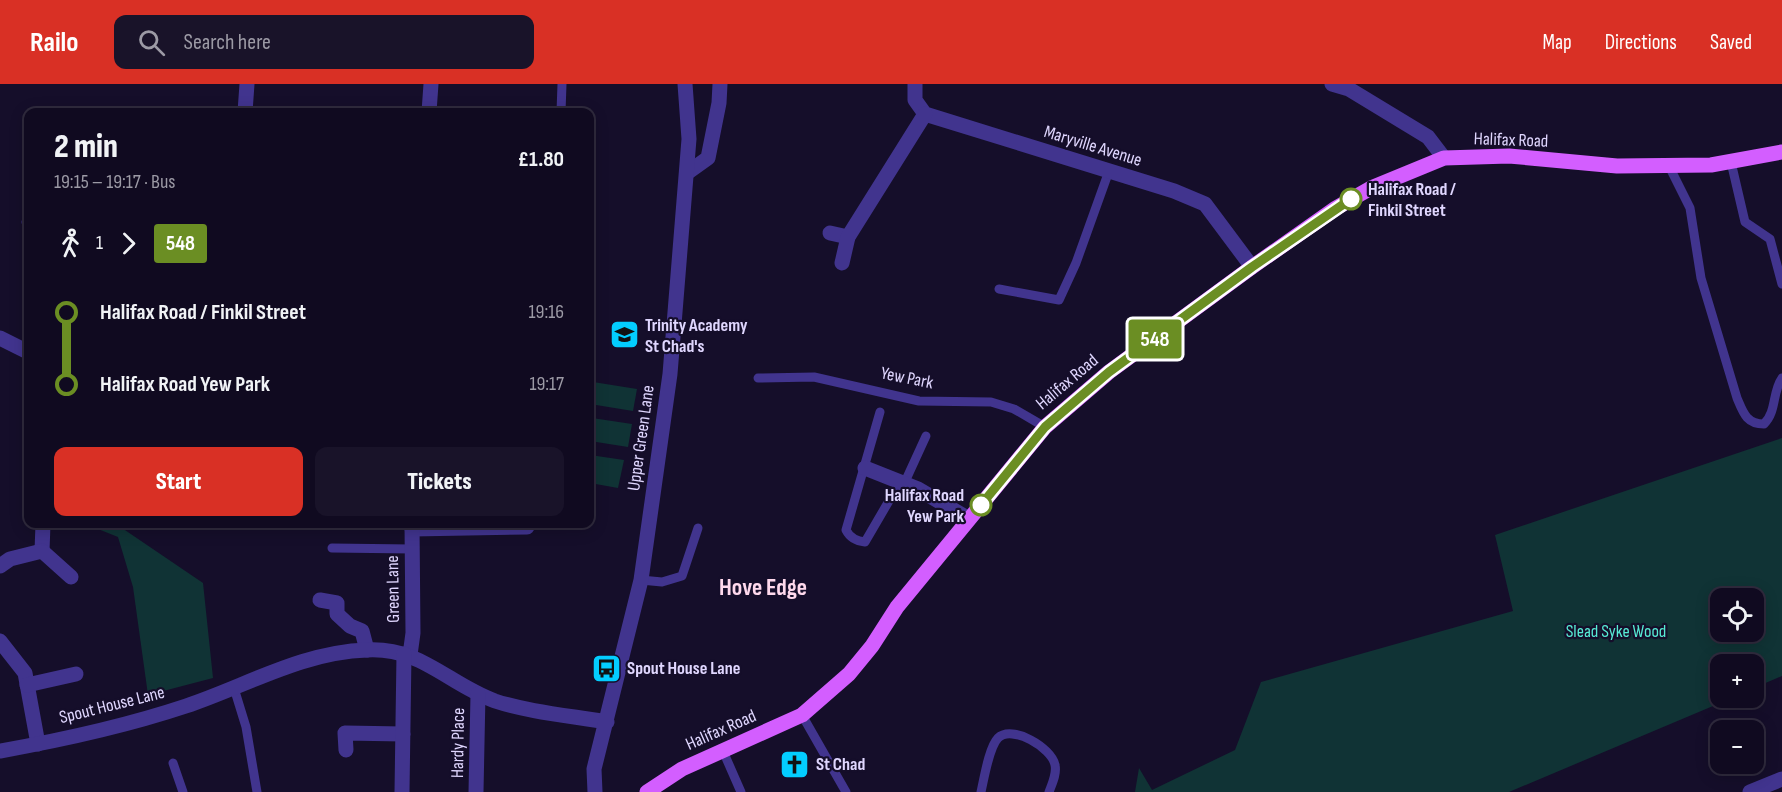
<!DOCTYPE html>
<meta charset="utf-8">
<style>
:root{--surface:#100a20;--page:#191329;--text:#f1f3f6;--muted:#9c9aa5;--line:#302b3e;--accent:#d93025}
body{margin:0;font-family:"Sofia Sans Condensed",sans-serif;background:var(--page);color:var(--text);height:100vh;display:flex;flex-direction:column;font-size:22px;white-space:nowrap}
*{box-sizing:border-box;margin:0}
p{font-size:20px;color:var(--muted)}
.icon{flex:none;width:33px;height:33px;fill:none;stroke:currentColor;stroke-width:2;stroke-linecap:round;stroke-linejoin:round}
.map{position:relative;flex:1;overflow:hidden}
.side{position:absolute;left:24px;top:24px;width:570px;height:420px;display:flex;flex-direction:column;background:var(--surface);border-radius:12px;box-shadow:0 3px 15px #0003,0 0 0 2px var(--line)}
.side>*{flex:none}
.badge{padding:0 12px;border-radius:4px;font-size:21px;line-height:39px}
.fabs{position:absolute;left:1710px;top:504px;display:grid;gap:12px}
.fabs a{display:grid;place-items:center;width:54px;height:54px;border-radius:12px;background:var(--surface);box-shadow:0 3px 15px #0003,0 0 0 2px var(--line);font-size:30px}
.map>.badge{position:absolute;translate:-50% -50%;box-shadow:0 0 0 3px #fff}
.legs{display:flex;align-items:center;gap:9px;height:66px;padding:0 30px;font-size:20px}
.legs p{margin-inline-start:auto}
.head{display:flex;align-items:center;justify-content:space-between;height:102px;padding:0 30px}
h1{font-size:33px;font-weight:800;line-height:45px}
.button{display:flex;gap:12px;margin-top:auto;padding:12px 30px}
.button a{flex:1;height:69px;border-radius:12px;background:var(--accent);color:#fff;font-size:24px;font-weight:800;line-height:69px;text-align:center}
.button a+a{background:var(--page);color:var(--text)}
ul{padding:0 30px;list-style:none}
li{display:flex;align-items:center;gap:21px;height:72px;font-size:22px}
li i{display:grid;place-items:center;width:9px;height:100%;margin:0 8px;background:currentColor}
li i::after{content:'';width:15px;height:15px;margin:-8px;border:4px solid;border-radius:50%;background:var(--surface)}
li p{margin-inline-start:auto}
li:first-child i{background:linear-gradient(#0000 50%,currentColor 0)}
li:last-child i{background:linear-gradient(currentColor 50%,#0000 0)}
header{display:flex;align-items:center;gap:36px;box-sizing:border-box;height:84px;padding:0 30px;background:var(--accent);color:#fff}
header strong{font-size:28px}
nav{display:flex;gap:33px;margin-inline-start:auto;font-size:21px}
.search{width:420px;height:54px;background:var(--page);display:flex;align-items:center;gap:15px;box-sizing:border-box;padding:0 21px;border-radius:12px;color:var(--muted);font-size:22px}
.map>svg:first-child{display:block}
</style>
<header>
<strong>Railo</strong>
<div class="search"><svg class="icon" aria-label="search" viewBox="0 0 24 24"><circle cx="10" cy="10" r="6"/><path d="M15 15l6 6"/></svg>Search here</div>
<nav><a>Map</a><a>Directions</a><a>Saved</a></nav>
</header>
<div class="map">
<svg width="1782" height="708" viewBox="0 0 1782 708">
<rect width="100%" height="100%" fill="#150e2a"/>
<g fill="#103335" fill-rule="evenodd">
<path d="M593 298 637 305 633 327 590 320Z"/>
<path d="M592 334 632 340 628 363 590 357Z"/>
<path d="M1782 354V592L1754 604V580H1720V614H1732L1509 708H1135L1139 684 1152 706 1235 666 1261 598 1513 527 1495 451ZM1720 514H1754V548H1720Z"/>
<path d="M590 371 624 376 618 404 590 399Z"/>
<path d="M101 440H116L203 499 213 594 148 611 133 503 118 453 98 445Z"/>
</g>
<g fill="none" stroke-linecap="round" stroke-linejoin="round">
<g stroke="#41348e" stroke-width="9">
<path d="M561 28 562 0"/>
<path d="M1731 78 1745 138 1770 155 1782 200"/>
<path d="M1669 82 1690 124 1701 194 1737 314C1743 328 1746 340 1764 340 1777 327 1772 308 1782 294"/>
<path d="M26 138 28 135"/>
<path d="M999 205 1059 216 1076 179 1109 87"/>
<path d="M758 294 814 293 919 317 991 318 1014 325 1045 343"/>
<path d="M880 328 846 446C850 454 856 457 865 458L900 398"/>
<path d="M904 400 926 352"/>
<path d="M332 464 412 465"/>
<path d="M641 496 662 498 682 492 698 444"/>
<path d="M234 604 246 643 257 708"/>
<path d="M802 631 846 708"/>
<path d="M723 667 741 708"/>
<path d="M173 679 183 708"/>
<path d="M981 708C984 695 989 663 998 654 1012 640 1052 664 1055 681 1057 690 1052 700 1049 708"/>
</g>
<g stroke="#41348e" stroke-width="15">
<path d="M915 0V16L925 30 1174 107 1205 120 1252 183"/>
<path d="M1332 0 1349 5 1428 53 1444 74"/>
<path d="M245 28 247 0"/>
<path d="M429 28 431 0"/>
<path d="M687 89 708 74 719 19 720 0"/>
<path d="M830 149 848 153"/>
<path d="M842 179 848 153 925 30"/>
<path d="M0 254 28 268"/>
<path d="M865 384 918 405 969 435"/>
<path d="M412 445 527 443"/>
<path d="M42 467 43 440"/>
<path d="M0 482 10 475 42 467 71 493"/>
<path d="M320 516 337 519V530L350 542 362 547 367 566"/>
<path d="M0 557 25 589 38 660"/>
<path d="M410 571 413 549 412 440"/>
<path d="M27 601 76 590"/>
<path d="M346 666 345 649 403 650"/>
<path d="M0 667C62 656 126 642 186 622 246 602 302 568 367 566 421 563 448 600 495 617 528 628 572 632 607 638"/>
<path d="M402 708 404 570"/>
<path d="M476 708 478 610"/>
<path d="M595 708 594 685 641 496 670 290 689 55 685 0"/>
<path d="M1750 708 1782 695"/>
</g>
<path stroke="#d35eff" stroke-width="15" d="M647 708 682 685 802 631 849 590 872 562 897 523 1045 343 1109 288 1252 183 1336 124 1371 104 1444 74 1509 72 1617 82 1711 81 1782 68"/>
</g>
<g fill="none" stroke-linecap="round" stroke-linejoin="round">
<defs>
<path id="line-1" d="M981 421 1045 343 1109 288 1252 183 1351 115"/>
</defs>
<use href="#line-1" stroke="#fff" stroke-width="14"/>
<use href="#line-1" stroke="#6b8e23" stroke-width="9"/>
</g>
<defs>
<symbol id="school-square" viewBox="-11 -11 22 22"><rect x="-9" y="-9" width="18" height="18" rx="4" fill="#03cdff" stroke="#150e2a"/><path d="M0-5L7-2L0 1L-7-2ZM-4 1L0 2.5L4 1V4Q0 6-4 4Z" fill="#111"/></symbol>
<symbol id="bus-square" viewBox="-11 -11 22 22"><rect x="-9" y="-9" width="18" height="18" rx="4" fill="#03cdff" stroke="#150e2a"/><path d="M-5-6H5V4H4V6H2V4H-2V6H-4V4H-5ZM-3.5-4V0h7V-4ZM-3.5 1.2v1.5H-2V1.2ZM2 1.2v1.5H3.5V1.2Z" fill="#111"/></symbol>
<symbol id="church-square" viewBox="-11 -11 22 22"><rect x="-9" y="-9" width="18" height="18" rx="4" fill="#03cdff" stroke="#150e2a"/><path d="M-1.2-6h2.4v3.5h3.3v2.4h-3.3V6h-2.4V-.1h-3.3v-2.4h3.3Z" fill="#111"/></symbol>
</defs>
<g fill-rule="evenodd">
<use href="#school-square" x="608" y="234" width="33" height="33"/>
<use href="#bus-square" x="590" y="568" width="33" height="33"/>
<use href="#church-square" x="778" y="664" width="33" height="33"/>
</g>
<g fill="#fff" stroke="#6b8e23" stroke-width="3">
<circle cx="1351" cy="115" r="10"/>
<circle cx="981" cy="421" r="10"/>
</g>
<g text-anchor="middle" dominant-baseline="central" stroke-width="4.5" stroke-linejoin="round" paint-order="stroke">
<g font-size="18" fill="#e0d7ff" stroke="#150e2a">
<text transform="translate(1511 56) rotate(2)">Halifax Road</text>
<text transform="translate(1093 62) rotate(17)">Maryville Avenue</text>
<text transform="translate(907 294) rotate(11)">Yew Park</text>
<text transform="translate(1067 298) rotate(-40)">Halifax Road</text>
<text transform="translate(641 354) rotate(-82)">Upper Green Lane</text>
<text transform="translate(393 505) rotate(-91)">Green Lane</text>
<text transform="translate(112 621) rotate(-14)">Spout House Lane</text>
<text transform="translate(721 646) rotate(-24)">Halifax Road</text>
<text transform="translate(458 659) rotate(-89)">Hardy Place</text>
</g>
<g font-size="18" font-weight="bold" fill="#e0d7ff" stroke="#150e2a" text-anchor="start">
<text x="1368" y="105">Halifax Road /<tspan x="1368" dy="21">Finkil Street</tspan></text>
<text x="964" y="411" text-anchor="end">Halifax Road<tspan x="964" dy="21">Yew Park</tspan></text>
</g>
<g font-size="18" font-weight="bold" fill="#e0d7ff" stroke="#150e2a" text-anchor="start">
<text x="645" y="241">Trinity Academy<tspan x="645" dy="21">St Chad's</tspan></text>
<text x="627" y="584">Spout House Lane</text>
<text x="816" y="680">St Chad</text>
</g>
<g font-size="18" fill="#57ebd5" stroke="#150e2a">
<text x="1616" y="547">Slead Syke Wood</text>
</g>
<g font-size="24" font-weight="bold" fill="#ffd9ed" stroke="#150e2a">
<text x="763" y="503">Hove Edge</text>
</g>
</g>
</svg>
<div class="fabs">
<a><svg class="icon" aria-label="locate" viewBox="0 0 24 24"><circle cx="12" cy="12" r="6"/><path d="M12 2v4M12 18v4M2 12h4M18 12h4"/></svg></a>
<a>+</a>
<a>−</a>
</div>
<b class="badge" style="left:1155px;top:255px;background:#6b8e23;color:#fff">548</b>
<section class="side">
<div class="head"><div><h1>2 min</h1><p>19:15 – 19:17 · Bus</p></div><b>£1.80</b></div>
<div class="legs"><svg class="icon" aria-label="walk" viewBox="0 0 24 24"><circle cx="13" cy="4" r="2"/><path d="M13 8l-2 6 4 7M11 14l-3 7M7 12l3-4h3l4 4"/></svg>1<svg class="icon" aria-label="forward" viewBox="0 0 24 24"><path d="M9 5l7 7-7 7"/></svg><b class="badge" style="background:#6b8e23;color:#fff">548</b></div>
<ul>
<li><i style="color:#6b8e23"></i><b>Halifax Road / Finkil Street</b><p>19:16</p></li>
<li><i style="color:#6b8e23"></i><b>Halifax Road Yew Park</b><p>19:17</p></li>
</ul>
<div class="button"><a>Start</a><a>Tickets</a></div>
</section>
</div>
